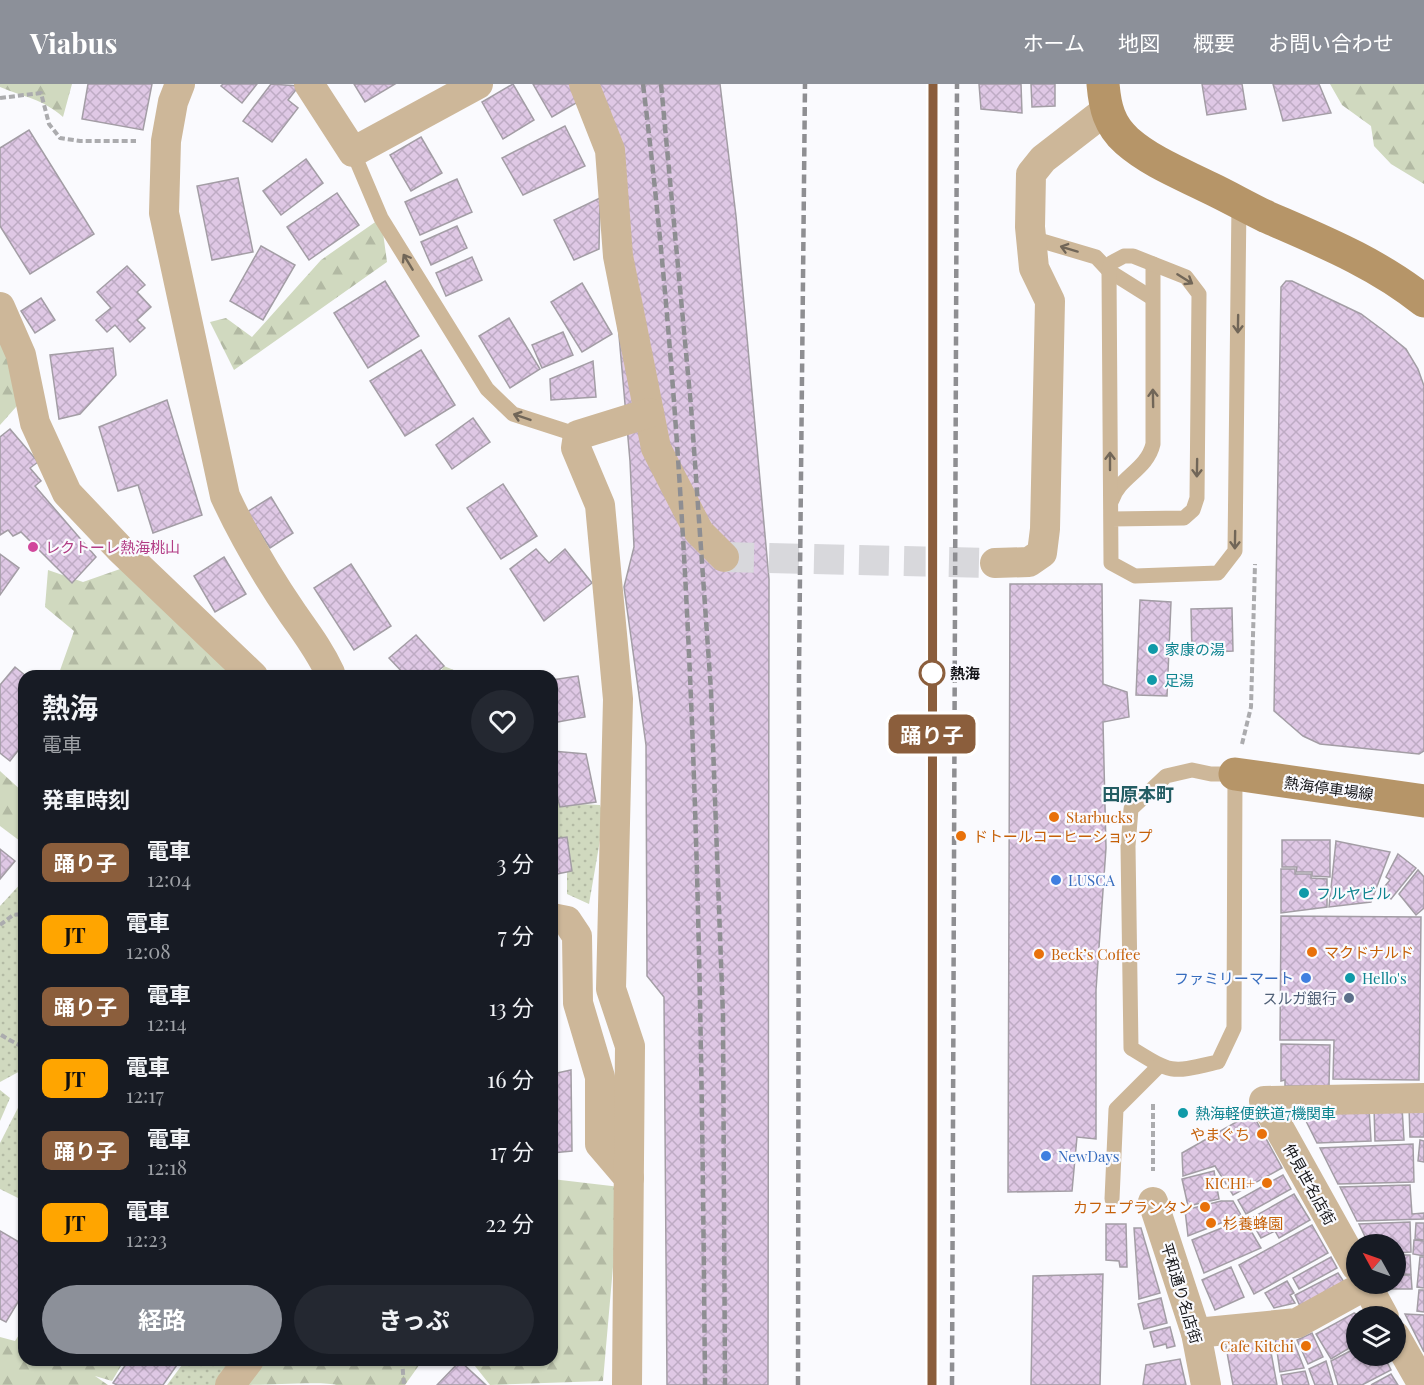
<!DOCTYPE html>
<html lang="ja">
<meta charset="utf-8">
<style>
:root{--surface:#171b24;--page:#242831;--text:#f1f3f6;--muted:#9ea1a6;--accent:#8c9099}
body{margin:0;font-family:"Playfair Display","Noto Sans JP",serif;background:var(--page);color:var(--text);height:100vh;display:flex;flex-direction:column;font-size:22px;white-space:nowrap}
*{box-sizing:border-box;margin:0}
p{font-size:20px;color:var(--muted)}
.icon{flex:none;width:33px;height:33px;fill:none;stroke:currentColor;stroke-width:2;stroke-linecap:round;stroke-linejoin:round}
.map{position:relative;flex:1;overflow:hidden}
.side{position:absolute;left:18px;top:586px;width:540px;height:696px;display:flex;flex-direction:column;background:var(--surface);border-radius:18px;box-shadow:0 2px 4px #0004}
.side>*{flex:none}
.badge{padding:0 12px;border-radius:9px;font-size:21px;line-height:39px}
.needle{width:39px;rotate:310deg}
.fabs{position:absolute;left:1346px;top:1150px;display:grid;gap:12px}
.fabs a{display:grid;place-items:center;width:60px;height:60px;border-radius:50%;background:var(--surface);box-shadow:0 2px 4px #0004;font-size:30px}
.map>.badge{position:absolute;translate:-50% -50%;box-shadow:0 0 0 3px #fff}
h2{padding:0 24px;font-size:22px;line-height:54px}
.round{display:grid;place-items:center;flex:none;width:63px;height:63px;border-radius:32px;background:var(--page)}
.summary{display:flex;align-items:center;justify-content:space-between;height:102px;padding:0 24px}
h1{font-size:28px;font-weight:700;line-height:45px}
.button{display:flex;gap:12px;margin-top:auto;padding:12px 24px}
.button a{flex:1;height:69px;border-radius:36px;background:var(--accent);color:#fff;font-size:24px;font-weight:700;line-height:69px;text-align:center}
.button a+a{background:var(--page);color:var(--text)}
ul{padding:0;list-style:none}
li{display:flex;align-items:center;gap:18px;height:72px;padding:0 24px}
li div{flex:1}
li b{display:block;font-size:22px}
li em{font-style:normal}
li .badge{min-width:66px;font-weight:700;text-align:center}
header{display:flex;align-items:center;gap:36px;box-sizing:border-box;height:84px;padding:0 30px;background:var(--accent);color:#fff}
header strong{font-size:28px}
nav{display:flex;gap:33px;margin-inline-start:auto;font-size:21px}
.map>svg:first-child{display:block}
</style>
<header>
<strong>Viabus</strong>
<nav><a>ホーム</a><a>地図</a><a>概要</a><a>お問い合わせ</a></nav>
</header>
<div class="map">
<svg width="1424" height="1301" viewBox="0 0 1424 1301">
<defs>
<pattern id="grass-dots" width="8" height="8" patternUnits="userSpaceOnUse" patternTransform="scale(1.5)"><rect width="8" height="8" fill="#d0d9bf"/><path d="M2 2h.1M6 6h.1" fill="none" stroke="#b2b9a3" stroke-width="1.8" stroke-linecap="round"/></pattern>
<pattern id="forest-firs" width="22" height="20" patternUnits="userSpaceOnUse" patternTransform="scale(1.5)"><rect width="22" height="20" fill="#d0d9bf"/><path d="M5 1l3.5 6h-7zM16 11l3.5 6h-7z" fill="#b2b9a3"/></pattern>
<pattern id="building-cross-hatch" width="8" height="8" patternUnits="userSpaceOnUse" patternTransform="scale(1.5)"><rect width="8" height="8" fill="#dfc8e5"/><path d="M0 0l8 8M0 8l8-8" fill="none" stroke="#beabc4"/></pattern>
</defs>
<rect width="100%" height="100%" fill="#fafafe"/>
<g fill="url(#grass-dots)">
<path d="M444 582 468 592H439Z"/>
<path d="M552 711 559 719 600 721 604 733 589 820 567 810V753L552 755Z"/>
<path d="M24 796V985L0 998V822Z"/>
<path d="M0 1006 10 1014 0 1037Z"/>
<path d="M24 1012V1117L0 1105V1059Z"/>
<path d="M185 1277H242L224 1301H167Z"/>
</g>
<g fill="url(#forest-firs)">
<path d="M0 0H72L63 33C43 15 24 13 0 3Z"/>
<path d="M1330 0H1424V100L1391 80 1374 62 1371 42 1342 21Z"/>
<path d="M381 134 387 178 234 286 210 238 226 234 252 253 321 176Z"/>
<path d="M0 219 24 314 0 341Z"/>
<path d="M123 484 243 592H58L74 547 45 523 48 486 83 498Z"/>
<path d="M0 687 24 709V760L0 742Z"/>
<path d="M552 1095 620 1103 603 1297 490 1301 471 1277 552 1276Z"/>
<path d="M24 1243V1276L124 1277 112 1297 95 1292 108 1301H0V1253L15 1257Z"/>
<path d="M265 1277H422L405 1301H336C328 1297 261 1301 246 1301Z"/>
</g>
<g fill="url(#building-cross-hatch)" stroke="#a39da5" stroke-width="1.5">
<path d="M88 0H152L143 46 82 35Z"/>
<path d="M223 0H257L242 19 221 2Z"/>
<path d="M271 0 299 2 288 16 298 24 272 58 243 37Z"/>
<path d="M354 0H395L365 18Z"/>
<path d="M513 0 534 36 503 55 482 18Z"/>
<path d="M533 0H574L583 15 552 33Z"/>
<path d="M597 0H720L736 132 769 495 768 1301H667L664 913 647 892 646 661 624 503 634 463 630 377Z"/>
<path d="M979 0H1021L1022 29 981 25Z"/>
<path d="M1031 0H1055V22L1032 23Z"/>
<path d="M1202 0H1242L1246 25 1207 31Z"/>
<path d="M1273 0H1319L1331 29 1283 37Z"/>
<path d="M565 42 585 82 523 111 502 74Z"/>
<path d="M29 46 94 150 30 190 0 142V64Z"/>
<path d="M421 53 442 89 411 107 390 71Z"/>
<path d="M306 75 323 99 281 131 263 107Z"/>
<path d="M238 94 253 168 212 176 197 102Z"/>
<path d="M457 95 472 128 420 151 405 118Z"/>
<path d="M337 109 359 141 309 176 287 143Z"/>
<path d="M600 114 599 165 574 176 554 136Z"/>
<path d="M457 142 467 164 431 181 421 158Z"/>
<path d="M261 162 295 181 263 236 230 217Z"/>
<path d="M472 173 482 196 446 212 436 189Z"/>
<path d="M127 182 145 201 137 208 151 223 137 236 145 244 130 258 115 241 107 248 96 236 111 224 97 208Z"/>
<path d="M385 197 419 252 368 284 334 229Z"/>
<path d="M1286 197H1292L1361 230 1384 247 1406 265 1418 285 1424 302V667L1419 670 1320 660 1303 652 1274 627 1281 203Z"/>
<path d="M582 199 612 250 582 268 551 218Z"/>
<path d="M41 214 55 236 35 249 21 227Z"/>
<path d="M509 234 540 285 510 304 479 252Z"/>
<path d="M563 248 573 271 542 284 532 261Z"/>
<path d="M113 264 116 291 80 330 59 335 50 271Z"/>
<path d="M421 266 455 321 405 352 370 297Z"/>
<path d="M593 277 596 313 551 316 550 295Z"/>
<path d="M167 316 202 431 153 449 138 401 118 407 99 343Z"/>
<path d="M473 334 490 358 452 385 436 361Z"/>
<path d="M10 345 38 378 30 384 41 397 35 402 96 473 72 499 21 448 13 452 8 446 0 451V353Z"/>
<path d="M503 400 537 452 501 475 467 424Z"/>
<path d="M271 413 293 449 270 464 247 428Z"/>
<path d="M536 465 549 479 565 465 592 499 544 537 510 485Z"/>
<path d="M0 470 19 484 0 511Z"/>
<path d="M224 473 246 510 215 528 194 492Z"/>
<path d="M351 480 391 542 354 566 314 504Z"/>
<path d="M1010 500H1102L1103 600 1127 608 1129 633 1103 638 1106 764 1096 906V1055L1077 1053 1072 1107 1008 1108Z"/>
<path d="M1140 516 1171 518 1167 612 1136 611Z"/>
<path d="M1232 524 1233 567 1192 569 1191 525Z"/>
<path d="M416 551 444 582 432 592H406L389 574Z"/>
<path d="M15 583 26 592 24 659 10 677 0 669V601Z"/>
<path d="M578 592 585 633 552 639V596Z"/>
<path d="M552 667 586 670 596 718 560 723 552 694Z"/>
<path d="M567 753 572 787 552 791V755Z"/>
<path d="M1282 756H1330V793L1312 792V788H1296L1297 783H1282Z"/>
<path d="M1336 757 1390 768 1371 818 1329 823Z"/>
<path d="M0 765 15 777 0 795Z"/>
<path d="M1398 770 1416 784 1391 815 1381 807 1390 796 1386 793Z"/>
<path d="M1281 785H1295V790H1311V794L1327 795V823L1281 829Z"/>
<path d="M1418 786 1424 793V824L1416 831 1399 810Z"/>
<path d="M1281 832 1421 833 1419 996 1333 995 1334 956H1280Z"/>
<path d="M1281 960 1330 961 1329 1002H1285V996L1281 997Z"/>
<path d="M571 986 572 1067 552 1069V990Z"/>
<path d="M1402 1023 1404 1056 1375 1057 1374 1024Z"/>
<path d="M1409 1023H1424V1053H1410Z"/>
<path d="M1369 1024 1371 1057 1317 1059 1301 1027Z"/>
<path d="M1252 1029 1282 1084 1233 1111 1215 1082 1183 1092 1182 1069Z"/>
<path d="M1420 1056 1424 1057V1078L1418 1077Z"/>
<path d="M1413 1060 1414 1098 1338 1100 1320 1064Z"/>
<path d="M1214 1087 1219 1115 1188 1122 1182 1095Z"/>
<path d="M1283 1091 1291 1105 1246 1130 1238 1116Z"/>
<path d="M1410 1101 1412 1130 1424 1129V1135L1357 1137 1340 1103Z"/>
<path d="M1294 1110 1310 1136 1279 1154 1275 1147 1261 1154 1250 1135Z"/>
<path d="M1221 1117H1233L1241 1131 1188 1152 1185 1126Z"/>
<path d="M1244 1135 1261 1164 1204 1189 1192 1156Z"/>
<path d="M1410 1138 1411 1168 1395 1169V1161H1369L1359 1140Z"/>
<path d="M1416 1139H1424V1156L1415 1155Z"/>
<path d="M1106 1140H1126L1127 1183H1120L1119 1177 1106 1176Z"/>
<path d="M1312 1141 1328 1169 1254 1210 1239 1181Z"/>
<path d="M1134 1144H1141L1160 1209 1139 1215Z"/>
<path d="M0 1147 24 1161V1208L6 1238 0 1235Z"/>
<path d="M1414 1156 1424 1157V1172L1413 1170Z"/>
<path d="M1395 1171H1410L1411 1190 1395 1191Z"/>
<path d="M1331 1173 1337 1184 1299 1205 1293 1194Z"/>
<path d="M1420 1173H1424V1204L1417 1203Z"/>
<path d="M1231 1183 1244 1213 1215 1226 1202 1196Z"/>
<path d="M1338 1189 1346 1201 1300 1222 1295 1211Z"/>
<path d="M1103 1190 1100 1301H1031L1033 1192Z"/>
<path d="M1395 1191H1411L1412 1205H1392L1389 1200H1395Z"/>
<path d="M1287 1197 1294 1209 1290 1211 1295 1219 1274 1224 1265 1209Z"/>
<path d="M1419 1206H1424V1228L1417 1227Z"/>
<path d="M1161 1214 1167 1239 1144 1245 1138 1220Z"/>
<path d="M1354 1229 1362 1233H1356V1260L1331 1275 1316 1250Z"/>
<path d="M1405 1230 1424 1231V1268Z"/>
<path d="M1170 1243 1175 1262 1167 1264 1166 1260 1154 1263 1150 1248Z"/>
<path d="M1312 1249 1323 1273 1308 1280 1297 1256Z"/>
<path d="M1291 1251 1304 1284 1280 1288 1275 1253Z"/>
<path d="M1268 1252 1277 1301H1233L1226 1263 1232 1257Z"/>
<path d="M1356 1264V1272H1384L1391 1286 1362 1301H1338L1331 1277Z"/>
<path d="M1180 1275 1186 1301H1143L1146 1281Z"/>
<path d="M129 1276H178L179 1278 163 1301H117L113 1299Z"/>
<path d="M460 1277 486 1301H437Z"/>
<path d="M1326 1277 1333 1301H1315L1309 1285Z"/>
<path d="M1305 1287 1309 1301H1283L1281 1291Z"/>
<path d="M1391 1290 1398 1301H1371Z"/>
</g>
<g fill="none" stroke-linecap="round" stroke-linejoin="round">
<path stroke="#d8d8dc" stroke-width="30" stroke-dasharray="30 15" stroke-linecap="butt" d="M724 473 995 479"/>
<g stroke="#ababae" stroke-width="4" stroke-dasharray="6 3" stroke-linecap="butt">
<path d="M0 14 41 9 49 40 60 54 80 57H136"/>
<path d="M1242 660 1251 623 1255 480"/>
<path d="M0 841 13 831 24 830"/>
<path d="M1 951 24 964"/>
<path d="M1153 1020V1087"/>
<path d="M402 1276 404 1301"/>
</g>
<g stroke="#cdb799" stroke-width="15">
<path d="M353 68 381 134 487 305 513 330 578 351"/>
<path d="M1032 147 1042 157 1096 173 1109 187 1152 214"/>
<path d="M1112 416C1119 393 1147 386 1153 360V180"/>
<path d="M1111 435 1184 434 1193 426 1197 414 1199 210 1186 193 1133 172H1124L1111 179 1109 187 1111 479 1135 492 1218 489 1235 467 1239 118"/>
<path d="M1192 686 1211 690H1235L1234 944 1218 978C1170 989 1173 990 1131 964L1128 762 1131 725 1166 692Z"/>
<path d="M1112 1115 1116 1025 1159 982"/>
</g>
<g stroke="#cdb799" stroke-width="30">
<path d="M180 0 173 18 166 57 164 129 225 412C244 453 267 492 293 530 307 550 320 567 330 589L326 592"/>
<path d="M309 0 353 68 478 0"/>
<path d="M584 0 610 66 618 172 656 364 699 448 724 473"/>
<path d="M0 223 21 271 35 339 67 409 121 466 253 592"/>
<path d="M995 479 1029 478 1042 469 1045 445 1050 217 1034 184 1030 143 1031 90 1043 75 1105 27"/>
<path d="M552 834 567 837 577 852 578 919 600 993V1060L629 1094"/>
<path d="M1153 1118 1196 1249 1206 1301"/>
<path d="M1356 1182 1264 1017 1424 1014"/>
<path d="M1366 1200 1384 1233"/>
<path d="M1196 1249 1297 1239 1366 1201"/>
<path d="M1395 1252 1423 1301"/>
<path d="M230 1301 249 1276"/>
<path d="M627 1301 630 962 611 905 618 615 600 421 576 364 578 351 649 329"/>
</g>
<g stroke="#b69568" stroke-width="33">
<path d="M1103 0C1105 23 1109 41 1127 57 1151 78 1182 90 1210 104 1229 113 1248 124 1267 133 1322 157 1377 179 1424 217"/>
<path d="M1235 690 1424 717"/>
</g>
<g stroke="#8e8e92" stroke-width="4.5" stroke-dasharray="9 4.5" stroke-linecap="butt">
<path d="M643 0C696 432 701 867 705 1301"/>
<path d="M661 0 691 322 711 607 723 933 725 1301"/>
<path d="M798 1301 799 588 805 0"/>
<path d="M932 1301V0"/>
<path d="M952 1301 957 0"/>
</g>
</g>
<defs><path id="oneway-shaft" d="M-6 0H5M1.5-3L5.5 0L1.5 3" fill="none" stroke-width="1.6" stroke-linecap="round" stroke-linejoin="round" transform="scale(1.5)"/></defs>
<g stroke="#716658">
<use href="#oneway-shaft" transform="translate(1069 165) rotate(-163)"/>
<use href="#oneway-shaft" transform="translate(408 178) rotate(-121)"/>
<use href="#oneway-shaft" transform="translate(1185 195) rotate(32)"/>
<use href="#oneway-shaft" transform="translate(1238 240) rotate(91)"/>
<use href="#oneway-shaft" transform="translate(1153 314) rotate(-91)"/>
<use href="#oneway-shaft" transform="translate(522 333) rotate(-161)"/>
<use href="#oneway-shaft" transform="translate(1110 377) rotate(-90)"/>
<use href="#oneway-shaft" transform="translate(1197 384) rotate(91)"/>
<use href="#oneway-shaft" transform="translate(1235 456) rotate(91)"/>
</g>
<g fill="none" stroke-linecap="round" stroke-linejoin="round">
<defs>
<path id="line" d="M932 1301 933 0"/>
</defs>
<use href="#line" stroke="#fff" stroke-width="14"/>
<use href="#line" stroke="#8b5e3c" stroke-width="9"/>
</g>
<circle fill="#d1479c" stroke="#fafafe" stroke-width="2" cx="33" cy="463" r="6"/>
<g fill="#0f9aa8" stroke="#fafafe" stroke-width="2">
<circle cx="1153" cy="565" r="6"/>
<circle cx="1152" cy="596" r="6"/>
<circle cx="1304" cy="809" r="6"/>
<circle cx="1350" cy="894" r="6"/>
<circle cx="1183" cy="1029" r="6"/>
</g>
<circle fill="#fff" stroke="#8b5e3c" stroke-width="3" cx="932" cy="589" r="12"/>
<g fill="#e8710a" stroke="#fafafe" stroke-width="2">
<circle cx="1054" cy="733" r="6"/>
<circle cx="961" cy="752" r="6"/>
<circle cx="1312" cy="868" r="6"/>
<circle cx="1039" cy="870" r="6"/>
<circle cx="1262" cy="1050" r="6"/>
<circle cx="1267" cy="1099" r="6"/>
<circle cx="1205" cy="1123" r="6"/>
<circle cx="1211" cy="1139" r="6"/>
<circle cx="1306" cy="1262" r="6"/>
</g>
<g fill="#3f7fe0" stroke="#fafafe" stroke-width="2">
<circle cx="1056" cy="796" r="6"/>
<circle cx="1306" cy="894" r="6"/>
<circle cx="1046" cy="1072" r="6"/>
</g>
<circle fill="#5c6f8a" stroke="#fafafe" stroke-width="2" cx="1349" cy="914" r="6"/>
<g text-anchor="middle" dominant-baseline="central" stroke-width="4.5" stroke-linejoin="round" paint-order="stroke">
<g font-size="15" fill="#b23c85" stroke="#fafafe" text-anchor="start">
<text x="45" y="463">レクトーレ熱海桃山</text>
</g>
<g font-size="15" fill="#0d838f" stroke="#fafafe" text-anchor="start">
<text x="1165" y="565">家康の湯</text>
<text x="1164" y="596">足湯</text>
<text x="1316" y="809">フルヤビル</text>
<text x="1362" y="894">Hello's</text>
<text x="1195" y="1029">熱海軽便鉄道7機関車</text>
</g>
<g font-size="15" font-weight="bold" fill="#151518" stroke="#fafafe" text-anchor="start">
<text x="950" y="589">熱海</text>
</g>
<g font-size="15" fill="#151518" stroke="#fafafe">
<text transform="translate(1329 704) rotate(8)">熱海停車場線</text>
<text transform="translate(1310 1100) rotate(61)">仲見世名店街</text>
<text transform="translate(1182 1209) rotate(73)">平和通り名店街</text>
</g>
<g font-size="15" fill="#c56008" stroke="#fafafe" text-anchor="start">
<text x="1066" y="733">Starbucks</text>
<text x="973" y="752">ドトールコーヒーショップ</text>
<text x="1324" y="868">マクドナルド</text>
<text x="1051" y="870">Beck’s Coffee</text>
<text x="1250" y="1050" text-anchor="end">やまぐち</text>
<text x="1255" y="1099" text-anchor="end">KICHI+</text>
<text x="1193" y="1123" text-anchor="end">カフェプランタン</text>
<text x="1223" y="1139">杉養蜂園</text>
<text x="1294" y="1262" text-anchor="end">Cafe Kitchi</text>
</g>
<g font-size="15" fill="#366cbe" stroke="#fafafe" text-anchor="start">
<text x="1068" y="796">LUSCA</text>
<text x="1294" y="894" text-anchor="end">ファミリーマート</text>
<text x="1058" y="1072">NewDays</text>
</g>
<g font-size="15" fill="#4e5e75" stroke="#fafafe" text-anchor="end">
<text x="1337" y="914">スルガ銀行</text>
</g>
<g font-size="18" font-weight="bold" fill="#245d64" stroke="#fafafe">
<text x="1138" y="710">田原本町</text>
</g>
</g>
</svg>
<div class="fabs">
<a><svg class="needle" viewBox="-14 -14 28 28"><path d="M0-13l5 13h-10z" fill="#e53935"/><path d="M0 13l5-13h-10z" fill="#9ea1a6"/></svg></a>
<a><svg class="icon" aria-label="layers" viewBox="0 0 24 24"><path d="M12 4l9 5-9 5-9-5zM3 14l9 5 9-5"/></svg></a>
</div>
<b class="badge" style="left:932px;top:650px;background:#8b5e3c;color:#fff">踊り子</b>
<section class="side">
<div class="summary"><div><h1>熱海</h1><p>電車</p></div><a class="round"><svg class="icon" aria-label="heart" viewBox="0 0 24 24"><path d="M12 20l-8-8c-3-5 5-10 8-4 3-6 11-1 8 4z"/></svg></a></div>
<h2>発車時刻</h2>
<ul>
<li><span class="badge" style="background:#8b5e3c;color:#fff">踊り子</span><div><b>電車</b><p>12:04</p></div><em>3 分</em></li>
<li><span class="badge" style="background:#ffa500;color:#111">JT</span><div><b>電車</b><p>12:08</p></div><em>7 分</em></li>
<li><span class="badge" style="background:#8b5e3c;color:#fff">踊り子</span><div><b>電車</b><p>12:14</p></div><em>13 分</em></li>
<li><span class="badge" style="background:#ffa500;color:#111">JT</span><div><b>電車</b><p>12:17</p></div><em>16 分</em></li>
<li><span class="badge" style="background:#8b5e3c;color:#fff">踊り子</span><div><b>電車</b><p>12:18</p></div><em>17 分</em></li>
<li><span class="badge" style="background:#ffa500;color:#111">JT</span><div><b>電車</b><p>12:23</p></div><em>22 分</em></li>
</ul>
<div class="button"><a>経路</a><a>きっぷ</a></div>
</section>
</div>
